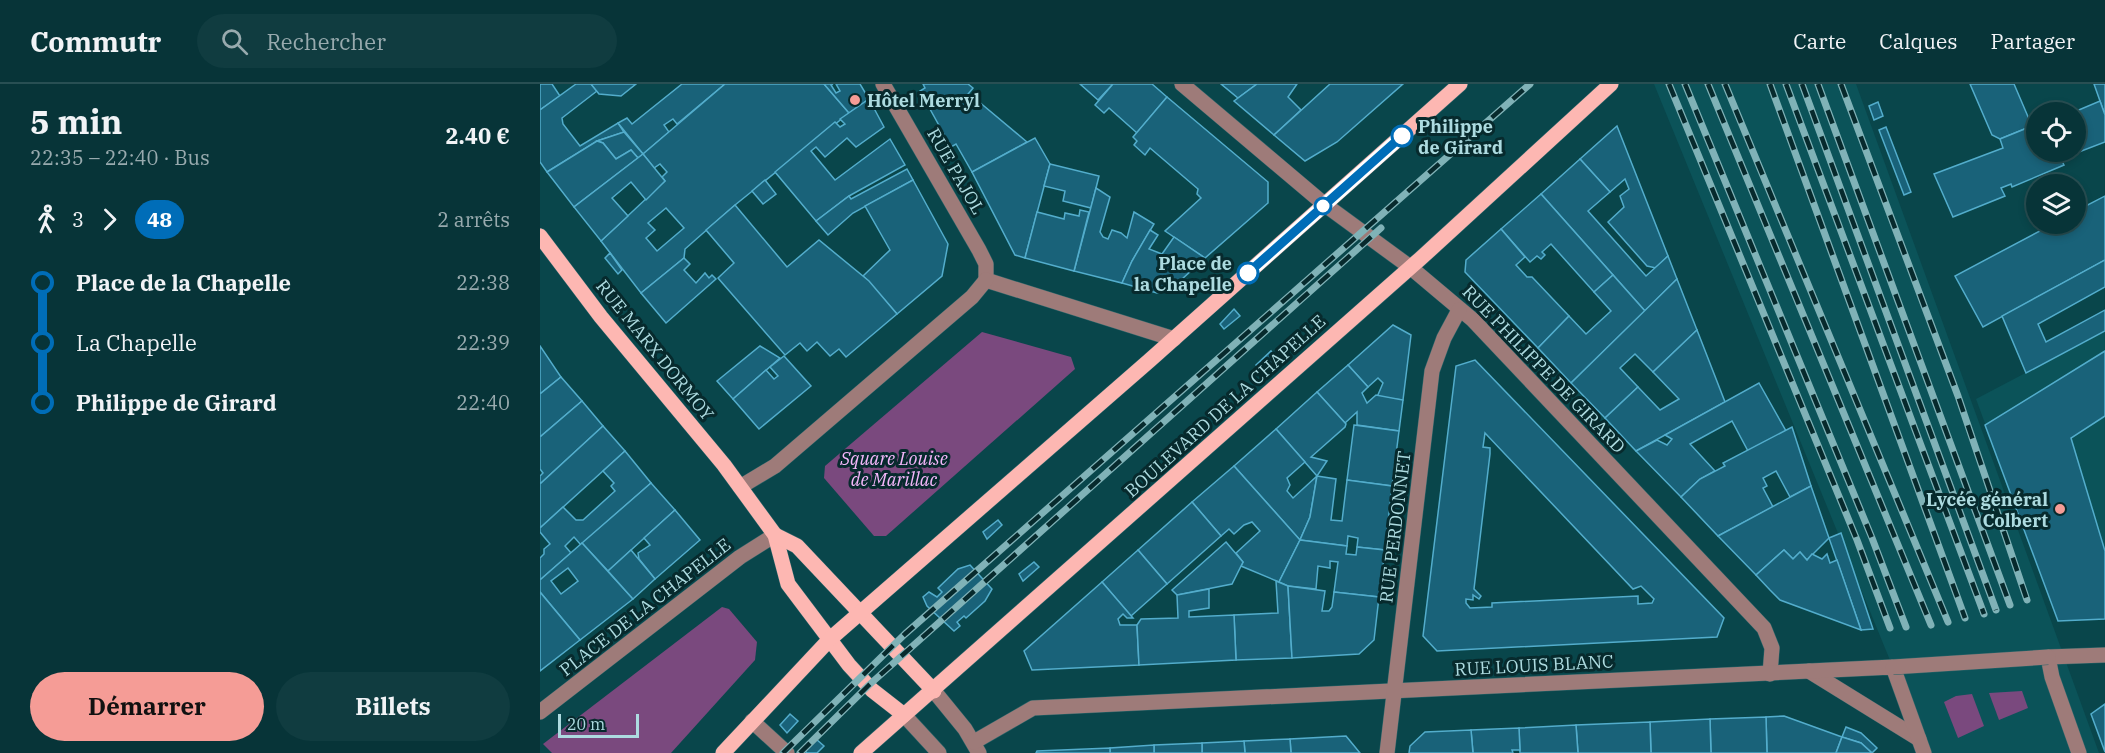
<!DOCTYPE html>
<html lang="fr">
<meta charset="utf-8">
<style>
:root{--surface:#073438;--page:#103c40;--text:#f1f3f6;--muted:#98aaae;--line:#284f53;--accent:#f59c96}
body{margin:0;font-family:"IBM Plex Serif",serif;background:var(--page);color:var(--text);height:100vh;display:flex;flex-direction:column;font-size:22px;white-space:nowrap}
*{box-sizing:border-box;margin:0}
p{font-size:20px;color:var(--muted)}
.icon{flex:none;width:33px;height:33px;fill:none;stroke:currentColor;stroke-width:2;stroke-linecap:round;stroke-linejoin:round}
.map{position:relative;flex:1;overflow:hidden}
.sheet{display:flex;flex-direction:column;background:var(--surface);width:540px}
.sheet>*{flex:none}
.badge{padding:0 12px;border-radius:20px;font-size:21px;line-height:39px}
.controls{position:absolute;left:1486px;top:18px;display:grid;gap:12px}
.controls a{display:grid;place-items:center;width:60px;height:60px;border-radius:50%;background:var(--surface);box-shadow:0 3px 9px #0003,0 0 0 2px var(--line);font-size:30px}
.scale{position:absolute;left:18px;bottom:15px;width:81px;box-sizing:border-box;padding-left:6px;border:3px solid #addbe0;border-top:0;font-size:16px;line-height:21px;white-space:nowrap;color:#addbe0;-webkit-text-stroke:4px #072a2d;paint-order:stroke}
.map>.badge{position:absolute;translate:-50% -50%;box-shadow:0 0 0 3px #fff}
.legs{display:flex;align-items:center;gap:9px;height:66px;padding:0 30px;font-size:20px}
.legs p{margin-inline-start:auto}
.overview{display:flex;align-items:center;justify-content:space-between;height:102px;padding:0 30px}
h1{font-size:33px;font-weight:700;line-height:45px}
.primary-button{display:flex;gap:12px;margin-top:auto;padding:12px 30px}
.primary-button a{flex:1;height:69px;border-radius:36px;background:var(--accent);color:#111;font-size:24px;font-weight:700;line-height:69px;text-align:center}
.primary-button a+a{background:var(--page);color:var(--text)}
ul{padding:0 30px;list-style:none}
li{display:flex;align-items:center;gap:21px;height:60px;font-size:22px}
li i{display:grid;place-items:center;width:9px;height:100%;margin:0 8px;background:currentColor}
li i::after{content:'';width:15px;height:15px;margin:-8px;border:4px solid;border-radius:50%;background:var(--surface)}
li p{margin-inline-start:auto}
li:first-child i{background:linear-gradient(#0000 50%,currentColor 0)}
li:last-child i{background:linear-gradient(currentColor 50%,#0000 0)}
header{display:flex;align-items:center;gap:36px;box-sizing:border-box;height:84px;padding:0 30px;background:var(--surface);border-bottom:2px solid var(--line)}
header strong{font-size:28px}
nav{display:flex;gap:33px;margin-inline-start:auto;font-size:21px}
.search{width:420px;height:54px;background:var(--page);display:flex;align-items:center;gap:15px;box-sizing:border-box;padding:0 21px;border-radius:33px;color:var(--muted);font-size:22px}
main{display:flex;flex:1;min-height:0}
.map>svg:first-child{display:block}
</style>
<header>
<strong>Commutr</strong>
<div class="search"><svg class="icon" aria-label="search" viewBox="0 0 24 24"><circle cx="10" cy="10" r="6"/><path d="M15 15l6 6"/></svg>Rechercher</div>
<nav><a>Carte</a><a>Calques</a><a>Partager</a></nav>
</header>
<main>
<section class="sheet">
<div class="overview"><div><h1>5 min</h1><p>22:35 – 22:40 · Bus</p></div><b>2.40 €</b></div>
<div class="legs"><svg class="icon" aria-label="walk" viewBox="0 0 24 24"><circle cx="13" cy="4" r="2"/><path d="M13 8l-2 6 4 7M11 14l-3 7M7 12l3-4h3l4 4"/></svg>3<svg class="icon" aria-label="forward" viewBox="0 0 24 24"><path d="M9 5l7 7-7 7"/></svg><b class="badge" style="background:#006db8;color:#fff">48</b><p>2 arrêts</p></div>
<ul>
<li><i style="color:#006db8"></i><b>Place de la Chapelle</b><p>22:38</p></li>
<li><i style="color:#006db8"></i><span>La Chapelle</span><p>22:39</p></li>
<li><i style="color:#006db8"></i><b>Philippe de Girard</b><p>22:40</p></li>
</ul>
<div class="primary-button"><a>Démarrer</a><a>Billets</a></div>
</section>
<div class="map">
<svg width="1565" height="669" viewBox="0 0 1565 669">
<rect width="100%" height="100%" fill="#09464b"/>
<g fill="#0b5359">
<path d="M1114 0H1316L1559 669H1388Z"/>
<path d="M1565 247V535L1518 537 1436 315Z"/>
</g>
<g fill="#7a497e">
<path d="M442 248 531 273 535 285 346 452H334L284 394 285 382Z"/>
<path d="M182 523 189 525 217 558 215 576 131 669H12L3 660Z"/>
<path d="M1482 607 1488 624 1459 636 1449 609Z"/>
<path d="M1432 610 1444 642 1418 654 1404 618 1416 612Z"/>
</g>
<g fill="#196279" stroke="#53adcc" stroke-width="1.5" fill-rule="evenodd">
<path d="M0 0H12L20 12 0 26Z"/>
<path d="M36 0H51L57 7 22 34 23 40 40 62 78 39 84 48 57 57 7 88 0 78V26Z"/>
<path d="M51 0H96L81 12 59 10Z"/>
<path d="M142 0H185L137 40 133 35 124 41 129 48 103 70 78 39 87 34 92 40Z"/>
<path d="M185 0H284L309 29 195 121 145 165 144 174 101 209 61 157 125 97 122 93 127 88 120 80 114 84 103 70ZM126 124 144 144 117 167 106 154 115 146 108 139Z"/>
<path d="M284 0H293L291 1 296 9 300 7 296 0H320L329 15 309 29Z"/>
<path d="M383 0H428L433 4 424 15 428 19 438 17 487 58 432 88 416 60 411 63 380 7 385 4Z"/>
<path d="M540 0H573L558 16Z"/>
<path d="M573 0H612L627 13 597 49 569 24 564 29 555 21Z"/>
<path d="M681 0H717L698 14Z"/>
<path d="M717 0H757L748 13 761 26 734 51 694 17Z"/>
<path d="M790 0H863L797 58 765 77 734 51Z"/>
<path d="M1430 0H1474L1492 42 1460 55 1452 51Z"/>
<path d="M1554 0H1565V31L1560 17Z"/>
<path d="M627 13 728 98V119L665 174 625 147 661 114 657 110 658 105 610 64 605 71 594 61 597 57 593 53Z"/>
<path d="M329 15 344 43 316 63 307 54 285 73 276 63 271 67 295 96 350 55 365 81 309 112 276 137 235 88 295 38 300 43 305 40 300 35Z"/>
<path d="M1560 17 1565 31V58L1531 71 1530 69 1520 73 1524 81 1472 103 1471 100 1461 104 1465 112 1413 133 1394 90 1463 64 1460 55 1492 42 1494 45 1497 44V68H1536V28H1534Z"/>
<path d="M1338 18 1343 32 1334 36 1329 22Z"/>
<path d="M1077 42 1128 172 1116 184 1107 182 1068 138 1084 123 1080 112 1089 105 1085 95 1070 108 1040 75Z"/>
<path d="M1346 43 1371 108 1364 111 1339 46Z"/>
<path d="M84 48 103 70 98 74 91 66 76 75 63 59 57 57Z"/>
<path d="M495 54 510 80 485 174 475 171 432 88Z"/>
<path d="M57 57 63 59 76 75 91 66 98 74 34 123 7 88Z"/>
<path d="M103 70 125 97 106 116 91 98 72 114 88 132 61 157 34 123Z"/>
<path d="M1040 75 1070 108 1048 127 1106 192 1128 172 1137 195 1105 227 1001 110Z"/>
<path d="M510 80 559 92 551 124 523 117 525 107 504 102Z"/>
<path d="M367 85 373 96 313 129 288 151 276 137 309 112 311 115Z"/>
<path d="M225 96 236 110 223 120 212 107Z"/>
<path d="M373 96 408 160 402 192 357 230 323 192 350 166 325 122Z"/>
<path d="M556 104 570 113 560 148 563 153 568 155 572 146 581 149 587 154 594 128 614 140 592 177 582 199 534 187Z"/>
<path d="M1001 110 1073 191 1054 208 1011 160 1002 168 1005 171 1001 175 997 172 990 178 961 145Z"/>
<path d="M1565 112V176L1443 243 1415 192 1513 140H1536V127Z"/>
<path d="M195 121 247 183 279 156 329 197 357 230 306 273 299 265 290 272 277 258 267 267 260 259 245 271 178 194 194 179 166 146Z"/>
<path d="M540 126 549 128 534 187 485 174 497 128 524 135 525 129 539 132Z"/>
<path d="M961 145 985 173 976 181 987 193H992L1029 232 998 264 925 188 926 176Z"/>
<path d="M610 146 618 151 609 165 622 170 634 153 665 174 630 206 617 209 582 199 592 177Z"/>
<path d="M70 169 82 186 78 190 65 174Z"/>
<path d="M144 174 150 180 144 186 156 199 165 189 169 194 172 191 176 195 126 239 101 209Z"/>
<path d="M1565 176V203L1498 240 1506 258 1565 226V247L1486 289 1462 232Z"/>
<path d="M1073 191 1105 227 1031 299 998 264 1029 232 1046 250 1071 227 1054 208Z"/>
<path d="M1137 195 1157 246 1113 288 1095 270 1080 284 1098 303 1065 334 1031 299Z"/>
<path d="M694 225 700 232 684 245 680 240Z"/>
<path d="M853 241 871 251 863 316 837 313 843 299 838 294 828 303 808 281Z"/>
<path d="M1157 246 1185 318 1096 367 1065 334 1098 303 1120 326 1139 315 1113 288Z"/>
<path d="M0 262 21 293 0 310Z"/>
<path d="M220 262 240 274 193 315 177 297Z"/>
<path d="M731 267 736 274 721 286 716 281Z"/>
<path d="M1565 267V332L1531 354 1565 467V535L1518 537 1445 341Z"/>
<path d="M244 272 271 302 219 345 193 315 226 286 234 295 238 292 230 283Z"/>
<path d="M935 276 1184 534 1177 553 897 567 883 552 916 282ZM945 349 1093 505 1101 502 1114 515 1112 519 1098 520V512L952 519V523L930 524 926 519V515L933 516V511L939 515 941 512 934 505 950 370V364L943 363Z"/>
<path d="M808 281 828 303 822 309 827 319 836 311 863 316 859 347 817 341V328L805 339 777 308Z"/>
<path d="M21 293 42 317 0 353V310Z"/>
<path d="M1219 299 1246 347 1208 367 1192 337 1150 360 1175 387 1160 395 1141 413 1096 367 1117 356 1127 361 1132 355 1125 351Z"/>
<path d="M777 308 806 340 805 343 771 373 787 377 777 392 736 345Z"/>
<path d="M42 317 63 342 0 400V392L3 389 0 385V353Z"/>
<path d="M814 341 859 347 852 402 807 396Z"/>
<path d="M63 342 85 367 0 444V400Z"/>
<path d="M1252 343 1271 402 1250 413 1236 387 1223 394 1227 402 1223 404 1233 423 1178 452 1141 413 1160 395 1185 382 1183 379Z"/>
<path d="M736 345 765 378 747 394 750 401 747 407 753 414 777 392 770 433 760 456 694 382Z"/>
<path d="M85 367 111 399 41 461 34 453 25 462 31 469 0 496V474L4 470V465L10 460 0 448V444L23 423 36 436H43L75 407 71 402 74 399 63 387Z"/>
<path d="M694 382 760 456 739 498 701 482 703 478 696 469 720 447 712 438 704 441 694 450 689 445 681 452 652 418Z"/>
<path d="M777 392 796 395 791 436 802 437 807 396 852 402 845 466 817 463 818 454 808 452 807 462 760 456 770 433Z"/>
<path d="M111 399 135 426 68 487 42 459Z"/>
<path d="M1271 402 1289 454 1267 476 1260 468 1253 475 1244 466 1216 491 1178 452Z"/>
<path d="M652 418 681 452 627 500 598 466Z"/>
<path d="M135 426 160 456 115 495 99 475 98 469 110 461 104 454Z"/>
<path d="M458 436 462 441 447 455 443 448Z"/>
<path d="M1301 449 1333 545 1321 546 1289 454Z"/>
<path d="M760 456 807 462 806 470 816 471 817 463 845 466 839 513 794 508 798 478 790 477V484L778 482 776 505 748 502 739 498Z"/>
<path d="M686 458 703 478 692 500 637 511 632 506Z"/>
<path d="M42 459 93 515 40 556 0 508V496ZM28 484 38 497 21 510 11 497Z"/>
<path d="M91 466 115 495 93 515 68 487Z"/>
<path d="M598 466 627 500 591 532 562 498Z"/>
<path d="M1244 466 1253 475 1260 468 1267 476 1272 470 1282 475 1287 470 1290 479 1297 476 1321 546 1240 516 1230 506 1216 491Z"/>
<path d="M494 478 499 483 483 497 479 490Z"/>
<path d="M430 481 452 505 445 517 426 534 424 532 417 538 420 542 414 547 387 522 383 513 389 508 397 513 402 508 398 504 418 485Z"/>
<path d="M736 497 748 502 752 574 696 576 694 531 738 529Z"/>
<path d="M562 498 593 534H587L583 530 578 535 580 541H597L599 581 492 586 484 567Z"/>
<path d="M748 502 785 507 782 527H789L792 523 794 508 839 513 834 556 819 570 752 574Z"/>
<path d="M669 505V524L649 527V533L694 531 696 576 599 581 597 541 601 535 638 534 637 511Z"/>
<path d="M0 508 40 556 0 587Z"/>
<path d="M1565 620V668L1551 630Z"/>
<path d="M250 630 258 637 247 649 240 641Z"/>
<path d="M1244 632 1302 653 1296 669H1227L1226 633Z"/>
<path d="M1226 633 1227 669H1171L1170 635Z"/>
<path d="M1170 635 1171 669H1111L1110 638Z"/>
<path d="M1110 638 1111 669H1038L1036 641Z"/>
<path d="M1036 641 1038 669H980L979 644Z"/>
<path d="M1306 643 1321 649 1337 664 1332 669 1321 659 1302 653Z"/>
<path d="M979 644 980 666H972L973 669H933L931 646Z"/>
<path d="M931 646 933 669H869L870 662 885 648Z"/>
<path d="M806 652 820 669H751L750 655Z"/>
<path d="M1302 653 1321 659 1332 669H1296Z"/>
<path d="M276 655 284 662 277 669H267L265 667Z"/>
<path d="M750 655 751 669H705L704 657Z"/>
<path d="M704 657 705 669H662V659Z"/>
<path d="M662 659V669H614V661Z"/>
<path d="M614 661V669H570V664Z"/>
<path d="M570 664V669H496L497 667Z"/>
</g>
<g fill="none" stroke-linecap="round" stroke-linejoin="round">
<defs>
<g id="minor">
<path d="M343 0 439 166 446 180V196"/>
<path d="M642 0 784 120 870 183 933 236 1224 544 1232 564 1230 590"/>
<path d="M446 196 634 255"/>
<path d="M200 403 235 382 432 213 446 196"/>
<path d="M1269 587 1379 655"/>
<path d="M394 607 425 645 439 669"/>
<path d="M0 628 200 473 235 451"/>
<path d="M364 631 399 669"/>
<path d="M212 637 247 669"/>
<path d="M434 658 493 624 1353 583 1384 669"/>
<path d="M847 669 892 287 904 254 919 226"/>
<path d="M1539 669 1512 593 1508 573 1565 571"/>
</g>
<g id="major">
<path d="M0 152 61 233 184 381 235 451 248 500 309 581 332 606 364 631"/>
<path d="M235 451 257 462 394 607"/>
<path d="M183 669 290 555 610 276 920 0"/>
<path d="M321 669 880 175 1071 0"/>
</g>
</defs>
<use href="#minor" stroke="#2a6469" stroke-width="16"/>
<use href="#major" stroke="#2a6469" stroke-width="16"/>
<use href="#minor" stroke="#9e7b79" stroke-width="15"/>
<use href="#major" stroke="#fdb7b2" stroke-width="15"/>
<defs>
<g id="rail">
<path d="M1129 0 1317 456 1350 544"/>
<path d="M1145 0 1332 454 1366 543"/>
<path d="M1168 0 1391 541"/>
<path d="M1185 0 1408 538"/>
<path d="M1230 0 1425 534"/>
<path d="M1246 0 1444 530"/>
<path d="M1262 0 1456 526"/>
<path d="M1278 0 1470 521"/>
<path d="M1301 0 1418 312 1487 516"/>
<path d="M243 669 365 550 990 0"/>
<path d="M260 669 329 601 841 144"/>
</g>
</defs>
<use href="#rail" stroke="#80b2b7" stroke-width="7"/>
<use href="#rail" stroke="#072a2d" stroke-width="4.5" stroke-dasharray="14" stroke-linecap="butt"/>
<defs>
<path id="minor-bridge" d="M1353 583 1508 573"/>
</defs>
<use href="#minor-bridge" stroke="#2a6469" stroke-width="16" stroke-linecap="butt"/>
<use href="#minor-bridge" stroke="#9e7b79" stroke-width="15"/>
</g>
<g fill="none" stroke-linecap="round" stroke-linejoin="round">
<defs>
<path id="line-1" d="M708 189 862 52"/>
</defs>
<use href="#line-1" stroke="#fff" stroke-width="14"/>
<use href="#line-1" stroke="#006db8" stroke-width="9"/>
</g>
<g fill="#f59c96" stroke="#072a2d" stroke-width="2">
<circle cx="315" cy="16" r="6"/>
<circle cx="1520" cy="425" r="6"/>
</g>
<g fill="#fff" stroke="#006db8" stroke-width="3">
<circle cx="862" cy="52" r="10"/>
<circle cx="783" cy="122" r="8"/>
<circle cx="708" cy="189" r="10"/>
</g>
<g text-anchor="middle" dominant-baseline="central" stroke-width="6" stroke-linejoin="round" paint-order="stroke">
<g font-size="18" font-weight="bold" fill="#addbe0" stroke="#072a2d" text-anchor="start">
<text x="327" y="16">Hôtel Merryl</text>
<text x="1508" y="415" text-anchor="end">Lycée général<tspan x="1508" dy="21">Colbert</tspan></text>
</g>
<g font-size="18" font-weight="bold" fill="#addbe0" stroke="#072a2d" text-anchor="start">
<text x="878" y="42">Philippe<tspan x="878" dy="21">de Girard</tspan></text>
<text x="692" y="179" text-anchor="end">Place de<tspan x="692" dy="21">la Chapelle</tspan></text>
</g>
<g font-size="18" fill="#addbe0" stroke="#072a2d">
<text transform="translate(416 87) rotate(60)">RUE PAJOL</text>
<text transform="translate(115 266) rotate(51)">RUE MARX DORMOY</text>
<text transform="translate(1004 285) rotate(46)">RUE PHILIPPE DE GIRARD</text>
<text transform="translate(685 322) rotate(-42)">BOULEVARD DE LA CHAPELLE</text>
<text transform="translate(855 443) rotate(-83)">RUE PERDONNET</text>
<text transform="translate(105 523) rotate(-38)">PLACE DE LA CHAPELLE</text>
<text transform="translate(994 581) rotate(-3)">RUE LOUIS BLANC</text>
</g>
<g font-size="18" font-style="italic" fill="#f5b7fb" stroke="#072a2d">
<text x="354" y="374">Square Louise<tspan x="354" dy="21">de Marillac</tspan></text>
</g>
</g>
</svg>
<div class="controls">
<a><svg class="icon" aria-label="locate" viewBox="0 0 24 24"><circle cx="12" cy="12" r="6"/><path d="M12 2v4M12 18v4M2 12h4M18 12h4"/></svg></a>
<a><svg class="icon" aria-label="layers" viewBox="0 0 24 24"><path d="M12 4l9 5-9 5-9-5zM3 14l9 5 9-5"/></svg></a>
</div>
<div class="scale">20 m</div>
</div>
</main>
